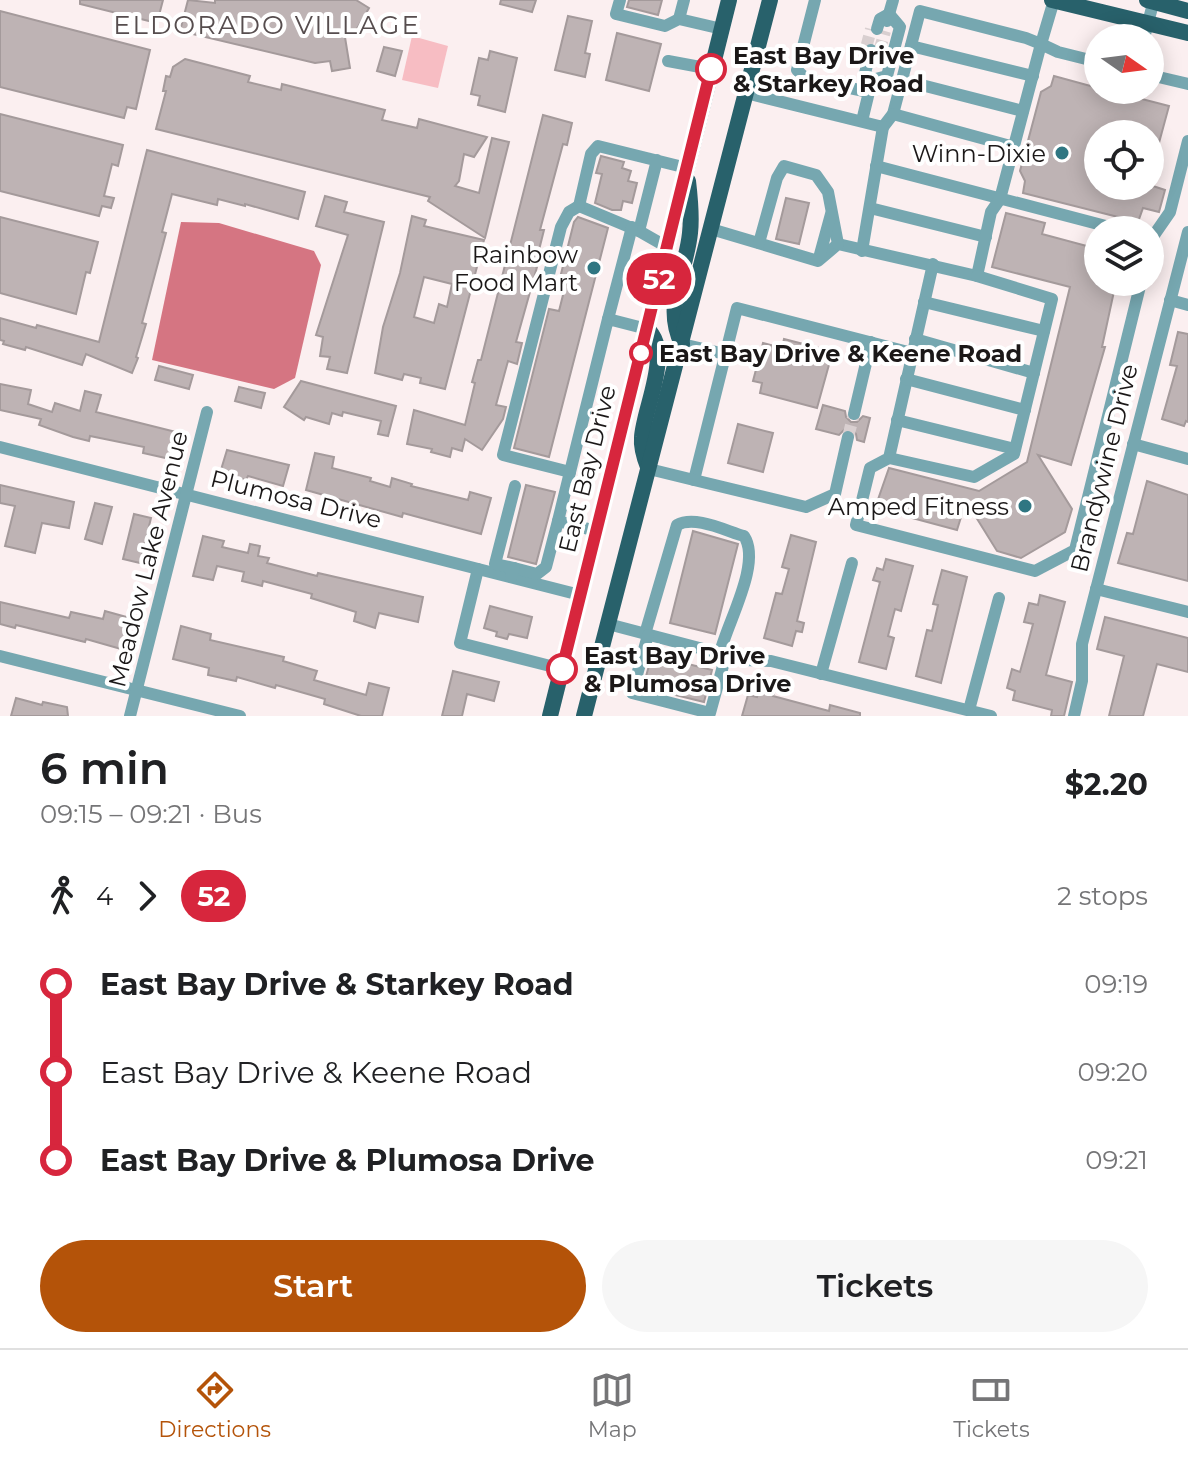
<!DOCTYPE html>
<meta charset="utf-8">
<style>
:root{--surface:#fff;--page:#f6f6f6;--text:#202124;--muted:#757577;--line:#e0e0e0;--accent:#b45309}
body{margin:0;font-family:Montserrat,sans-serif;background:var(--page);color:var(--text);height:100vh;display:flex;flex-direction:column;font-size:30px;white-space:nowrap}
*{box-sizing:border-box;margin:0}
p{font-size:26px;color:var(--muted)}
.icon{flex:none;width:44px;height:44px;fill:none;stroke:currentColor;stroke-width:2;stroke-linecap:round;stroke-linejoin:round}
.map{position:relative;height:716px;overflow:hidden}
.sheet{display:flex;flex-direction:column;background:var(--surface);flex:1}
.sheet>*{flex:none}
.badge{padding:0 16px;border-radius:26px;font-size:28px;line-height:52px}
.needle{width:52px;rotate:104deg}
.fabs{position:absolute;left:1084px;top:24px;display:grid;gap:16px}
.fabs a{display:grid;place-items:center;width:80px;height:80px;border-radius:50%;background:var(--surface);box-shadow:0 4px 20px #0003;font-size:40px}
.map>.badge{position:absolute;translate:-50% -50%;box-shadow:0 0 0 4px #fff}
.legs{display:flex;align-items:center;gap:12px;height:88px;padding:0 40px;font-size:26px}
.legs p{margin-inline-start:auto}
.overview{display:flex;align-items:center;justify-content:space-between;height:136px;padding:0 40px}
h1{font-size:44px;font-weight:600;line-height:60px}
.cta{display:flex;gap:16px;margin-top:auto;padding:16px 40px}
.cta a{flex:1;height:92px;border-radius:48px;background:var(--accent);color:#fff;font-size:32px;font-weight:600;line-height:92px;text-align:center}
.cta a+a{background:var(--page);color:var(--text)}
ul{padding:0 40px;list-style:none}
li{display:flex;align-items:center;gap:28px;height:88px;font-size:30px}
li i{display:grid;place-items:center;width:12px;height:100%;margin:0 10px;background:currentColor}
li i::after{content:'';width:20px;height:20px;margin:-10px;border:6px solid;border-radius:50%;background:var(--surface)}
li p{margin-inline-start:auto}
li:first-child i{background:linear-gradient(#0000 50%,currentColor 0)}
li:last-child i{background:linear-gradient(currentColor 50%,#0000 0)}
.tabs{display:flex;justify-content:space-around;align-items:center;height:112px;border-top:2px solid var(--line);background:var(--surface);font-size:22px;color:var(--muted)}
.tabs a{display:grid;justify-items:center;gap:4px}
.tabs .on{color:var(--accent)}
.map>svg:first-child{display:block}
</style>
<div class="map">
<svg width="1188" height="716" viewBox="0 0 1188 716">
<rect width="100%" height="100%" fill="#fbeff0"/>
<path fill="#f7bdc3" d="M412 36 448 46 438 88 402 80Z"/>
<path fill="#d57582" d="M181 222 219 223 314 251 321 265 295 378 274 389 152 360Z"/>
<g fill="#beb3b4" stroke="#a49a9b" stroke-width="2" fill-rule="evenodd">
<path d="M80 0H163L157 23 80 4Z"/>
<path d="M188 0 215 3V0H356L369 8 355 32 343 25 350 68 332 71 330 61 315 63 180 31Z"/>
<path d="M501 0H536L532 12 500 4Z"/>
<path d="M629 0H662L658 15 627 7Z"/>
<path d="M0 11 150 50 136 109 127 107 124 118 0 87Z"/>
<path d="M568 16 592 21 585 53 590 54 585 77 555 70Z"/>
<path d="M617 33 661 44 649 91 606 80Z"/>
<path d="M384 47 402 51 395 76 377 71Z"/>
<path d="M490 51 517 58 505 112 478 105 480 96 471 94 479 58 488 60Z"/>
<path d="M185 59 250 76 248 82 281 90 282 84 385 110 382 120 417 128 419 119 487 137 474 157 464 154 459 181 455 186 479 193 492 138 509 142 485 238 428 201 430 197 156 129 166 91H163L166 76 170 77 173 67Z"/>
<path d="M1054 76 1098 88V90H1107L1169 106 1153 165 1150 164V134H1098V186H1153L1165 190 1159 212 1143 208 1138 222 1023 193 1025 181 1020 171 1041 92 1051 86Z"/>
<path d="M0 114 123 145 118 166 112 164 104 196 114 198 111 208 102 206 99 216 0 191Z"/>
<path d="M543 115 572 123 567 145 563 144 540 230H544L535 266 537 267 516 342 522 343 517 364 508 361 496 405 506 407 503 419 482 450 465 439 462 451 452 448 450 457 431 452 432 449 407 444 414 410 465 425 475 383 472 382 478 360H481Z"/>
<path d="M147 150 305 192 298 219 245 204V206L218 199 217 205 172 194 162 232 166 233 142 323 146 324 136 357 138 358 132 373 86 354 82 365 26 347 25 350 3 344 4 341 0 340V318L36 328 37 325 99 342Z"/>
<path d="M601 156 624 162 622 168 631 171 628 181 637 183 632 203 623 201 621 210H612L595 203 602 174 596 173Z"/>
<path d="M325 196 347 202 344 212 384 222 347 373 327 369 330 357 320 356 323 337 316 335 348 235 316 226Z"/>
<path d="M786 198 809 203 799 244 776 239Z"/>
<path d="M1006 213 1045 223 1042 234 1098 249V282H1116L1102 347H1105L1071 465 1038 455 1072 509 1065 532 1021 558 997 551 966 501 957 530 875 508 889 468 979 491 1027 462 1070 287 992 267Z"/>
<path d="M412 216 426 220 424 226 484 240 445 389 420 383 421 378 404 374 402 380 375 373 383 327 400 273ZM424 277 452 284 447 307 439 304 434 323 414 317Z"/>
<path d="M0 217 98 242 90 273 86 272 76 314 0 293Z"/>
<path d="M578 217 608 228 549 457 514 448 549 309 559 311 567 279 560 278 574 222Z"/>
<path d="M1178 332 1188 334V422L1186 421 1184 426 1162 419 1177 366 1170 365Z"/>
<path d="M784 339 823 349 820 359 830 361 817 408 760 393 762 383 753 381 763 343 782 348Z"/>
<path d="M159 366 193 375 189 389 155 380Z"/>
<path d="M301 381 396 406 388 436 378 434 381 421 343 412 342 416 332 413 329 424 306 417 304 420 284 407Z"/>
<path d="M0 384 31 390 28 404 52 412 55 403 80 411 85 391 101 395 96 412 176 432 170 459 143 453 144 447 90 436 89 441 73 437 39 425 41 419 0 410Z"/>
<path d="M239 387 265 393 261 408 235 401Z"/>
<path d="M823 405 845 411 846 417 851 422H857L863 416 870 418 864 442 857 440 856 434 851 428 845 429 839 435 816 429Z"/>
<path d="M738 424 773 433 763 472 728 463Z"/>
<path d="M227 450 289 465 283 486 248 476 246 480 220 473Z"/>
<path d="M315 453 334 457 332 468 371 478 370 481 390 487 392 478 412 484 411 486 468 500 470 492 491 498 481 534 403 513 402 517 306 490Z"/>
<path d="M1147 481 1188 495V581L1118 563 1127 533 1133 534Z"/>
<path d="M0 485 74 502 69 528 42 523 35 553 5 546 15 506 0 503Z"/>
<path d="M526 485 555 492 536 564 508 557Z"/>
<path d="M95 503 112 507 102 544 85 539Z"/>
<path d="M134 514 151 518 140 563 123 559Z"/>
<path d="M693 531 738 544 715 634 670 623Z"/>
<path d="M791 535 816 542 797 621 804 623 802 632 796 631 792 646 764 638 776 593 782 594 789 569 782 567Z"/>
<path d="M203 536 224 541 222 547 248 553 250 544 260 546 258 556 269 558 267 563 317 576 318 573 423 597 418 622 379 613 375 628 354 621 356 612 311 598 312 594 263 581 262 586 242 581 244 572 217 566 213 580 193 576Z"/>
<path d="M886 559 913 566 901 611 895 609 888 636 894 638 886 669 859 662 880 582 873 580 877 568 883 570Z"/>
<path d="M942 570 967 577 941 683 916 676 927 630 932 631 938 605 933 604Z"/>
<path d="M1040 595 1065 602 1046 675 1072 682 1064 716H1051L1052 710 1013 700 1015 691 1007 688 1012 669 1020 672 1028 643 1033 624 1024 622 1029 603 1038 605Z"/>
<path d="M0 602 69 618 71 612 103 619 105 611 130 618 121 649 86 639 85 642 16 625 15 628 0 624Z"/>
<path d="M490 606 532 617 527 638 509 634 507 639 496 636 497 632 484 628Z"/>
<path d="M1105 617 1188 638V672L1157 664 1143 716H1109L1124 656 1097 649Z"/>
<path d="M181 626 211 634 210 640 284 657 283 661 317 671 314 680 366 695 369 683 389 688 382 716H361L324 704 325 699 276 685 275 688 237 677 236 681 208 675 209 668 173 659Z"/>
<path d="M652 655 712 670 704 702 643 687Z"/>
<path d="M453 671 499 682 494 701 467 694 462 716H442Z"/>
<path d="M760 686 775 690 773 696 829 711 830 705 860 713V716H742L748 695 757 697Z"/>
<path d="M16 698 42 705 43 702 67 707 68 716H11Z"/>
</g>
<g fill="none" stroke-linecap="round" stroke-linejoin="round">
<g stroke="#d9cfd0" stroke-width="12" stroke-dasharray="12 6" stroke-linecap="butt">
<path d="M866 48 871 29"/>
<path d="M879 52 885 31"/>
<path d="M848 437 854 414"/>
</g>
<g stroke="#76a7b0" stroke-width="12">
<path d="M620 0 616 14 665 26 679 19 722 29"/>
<path d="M815 0 797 70 806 79 869 92 862 121"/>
<path d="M679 19 684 0"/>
<path d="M887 21 893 0"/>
<path d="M1144 38 1154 0"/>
<path d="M911 46 1033 76"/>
<path d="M871 50 865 73 872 80 887 76 900 27 889 14 880 19 877 29"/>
<path d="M668 61 711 69"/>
<path d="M1150 75 1188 84"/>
<path d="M902 80 1023 111"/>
<path d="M746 93 883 127 893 114 920 11 1026 38 1041 44 1054 0"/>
<path d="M893 114 1014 147"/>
<path d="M657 160 639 231 579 206 591 154 598 146 687 168"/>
<path d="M876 166 1121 230"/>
<path d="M579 206 569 212 561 227 503 455 570 472 608 319 647 329"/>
<path d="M870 208 986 237"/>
<path d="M711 229 818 261 838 244 977 276 991 212 1000 199 1041 44 1058 52 1098 62"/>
<path d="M639 231 667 247"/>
<path d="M1152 238 1170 212 1188 141"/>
<path d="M759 243 777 178 784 166 816 175 828 192 838 244"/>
<path d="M862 251 883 127"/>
<path d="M819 258 831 214"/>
<path d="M933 264 889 458 870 468 856 525 1035 571 1075 550 1141 282"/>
<path d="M1170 300 1188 305"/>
<path d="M924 302 1044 331"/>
<path d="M608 319 632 227"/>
<path d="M915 339 1034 373"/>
<path d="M682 344 725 354"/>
<path d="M906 379 1025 410"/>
<path d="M854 414 871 342"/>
<path d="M897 420 1015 449"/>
<path d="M848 437 835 494 806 507 694 480 737 308 912 353"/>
<path d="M1133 444 1188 459"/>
<path d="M0 447 580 595"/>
<path d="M889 458 974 477 1014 454 1052 299 977 276"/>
<path d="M649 469 694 480"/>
<path d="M570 472 558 521 596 531"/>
<path d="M514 568 537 574 546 567 558 521"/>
<path d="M478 569 460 643 562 669"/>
<path d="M511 577 514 568 495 564 515 486"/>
<path d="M1096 589 1188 612"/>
<path d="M608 624 745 660 771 661 991 716"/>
<path d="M645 634 677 525C695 515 726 531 744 536 762 563 727 623 720 653"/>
<path d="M648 635 632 693 710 713 726 655"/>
<path d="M0 656 240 716"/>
<path d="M821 674 852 563"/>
<path d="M969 710 999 598"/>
<path d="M130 716 207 412"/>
<path d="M1074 716 1082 681V644L1188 232"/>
</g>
<g stroke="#28616b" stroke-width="16">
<path d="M1052 0 1188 33"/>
<path d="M1147 0 1188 11"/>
<path d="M647 329C673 352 644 407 642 437 641 448 644 457 648 467"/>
<path d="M682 344C663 305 686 273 690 233 692 216 690 198 688 181"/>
<path d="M550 716 729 0"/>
<path d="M584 716 770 0"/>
</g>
</g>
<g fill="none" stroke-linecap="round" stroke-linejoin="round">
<defs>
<path id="line-1" d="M562 669 711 69"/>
</defs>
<use href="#line-1" stroke="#fff" stroke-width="18"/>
<use href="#line-1" stroke="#d7263d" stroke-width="12"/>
</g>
<g fill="#fff" stroke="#d7263d" stroke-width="4">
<circle cx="711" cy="69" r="14"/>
<circle cx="641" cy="353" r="10"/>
<circle cx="562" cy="669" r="14"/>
</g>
<g fill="#2f7682" stroke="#fff" stroke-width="3">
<circle cx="1062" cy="153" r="8"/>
<circle cx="594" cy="268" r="8"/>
<circle cx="1025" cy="506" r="8"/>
</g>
<g text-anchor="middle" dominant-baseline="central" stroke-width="8" stroke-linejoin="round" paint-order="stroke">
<g font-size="24" font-weight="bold" fill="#1b1818" stroke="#fff" text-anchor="start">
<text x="733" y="55">East Bay Drive<tspan x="733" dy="28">&amp; Starkey Road</tspan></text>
<text x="659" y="353">East Bay Drive &amp; Keene Road</text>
<text x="584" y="655">East Bay Drive<tspan x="584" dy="28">&amp; Plumosa Drive</tspan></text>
</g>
<g font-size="24" fill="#1b1818" stroke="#fff" text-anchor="end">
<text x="1046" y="153">Winn-Dixie</text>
<text x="578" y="254">Rainbow<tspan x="578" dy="28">Food Mart</tspan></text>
<text x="1009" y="506">Amped Fitness</text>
</g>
<g font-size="24" fill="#1b1818" stroke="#fff">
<text transform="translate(1104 468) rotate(-76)">Brandywine Drive</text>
<text transform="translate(587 469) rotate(-76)">East Bay Drive</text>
<text transform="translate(296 499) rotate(14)">Plumosa Drive</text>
<text transform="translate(148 559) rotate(-76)">Meadow Lake Avenue</text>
</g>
<g font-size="26" letter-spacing="2" fill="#564d4e" stroke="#fff">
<text x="267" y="25">ELDORADO VILLAGE</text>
</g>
</g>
</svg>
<div class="fabs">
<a><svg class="needle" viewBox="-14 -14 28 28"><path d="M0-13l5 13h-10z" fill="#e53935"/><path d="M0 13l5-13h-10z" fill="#757577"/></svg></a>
<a><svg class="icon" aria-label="locate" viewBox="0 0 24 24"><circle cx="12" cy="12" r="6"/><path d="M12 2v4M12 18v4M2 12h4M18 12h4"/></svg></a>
<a><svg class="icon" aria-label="layers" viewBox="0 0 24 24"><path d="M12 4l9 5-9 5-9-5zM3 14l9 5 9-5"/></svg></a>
</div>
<b class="badge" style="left:659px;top:279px;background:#d7263d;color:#fff">52</b>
</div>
<section class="sheet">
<div class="overview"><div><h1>6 min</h1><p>09:15 – 09:21 · Bus</p></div><b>$2.20</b></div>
<div class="legs"><svg class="icon" aria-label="walk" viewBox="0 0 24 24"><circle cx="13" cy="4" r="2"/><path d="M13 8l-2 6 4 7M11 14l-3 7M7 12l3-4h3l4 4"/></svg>4<svg class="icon" aria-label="forward" viewBox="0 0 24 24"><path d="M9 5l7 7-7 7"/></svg><b class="badge" style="background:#d7263d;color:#fff">52</b><p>2 stops</p></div>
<ul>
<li><i style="color:#d7263d"></i><b>East Bay Drive &amp; Starkey Road</b><p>09:19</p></li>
<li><i style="color:#d7263d"></i><span>East Bay Drive &amp; Keene Road</span><p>09:20</p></li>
<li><i style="color:#d7263d"></i><b>East Bay Drive &amp; Plumosa Drive</b><p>09:21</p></li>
</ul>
<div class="cta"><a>Start</a><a>Tickets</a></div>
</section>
<nav class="tabs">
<a class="on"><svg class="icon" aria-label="directions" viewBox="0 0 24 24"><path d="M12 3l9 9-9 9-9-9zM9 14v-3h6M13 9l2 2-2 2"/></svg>Directions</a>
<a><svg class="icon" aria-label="map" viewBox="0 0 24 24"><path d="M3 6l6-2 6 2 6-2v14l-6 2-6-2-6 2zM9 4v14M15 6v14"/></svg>Map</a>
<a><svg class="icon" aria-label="tickets" viewBox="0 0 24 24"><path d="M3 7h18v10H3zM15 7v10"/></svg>Tickets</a>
</nav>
